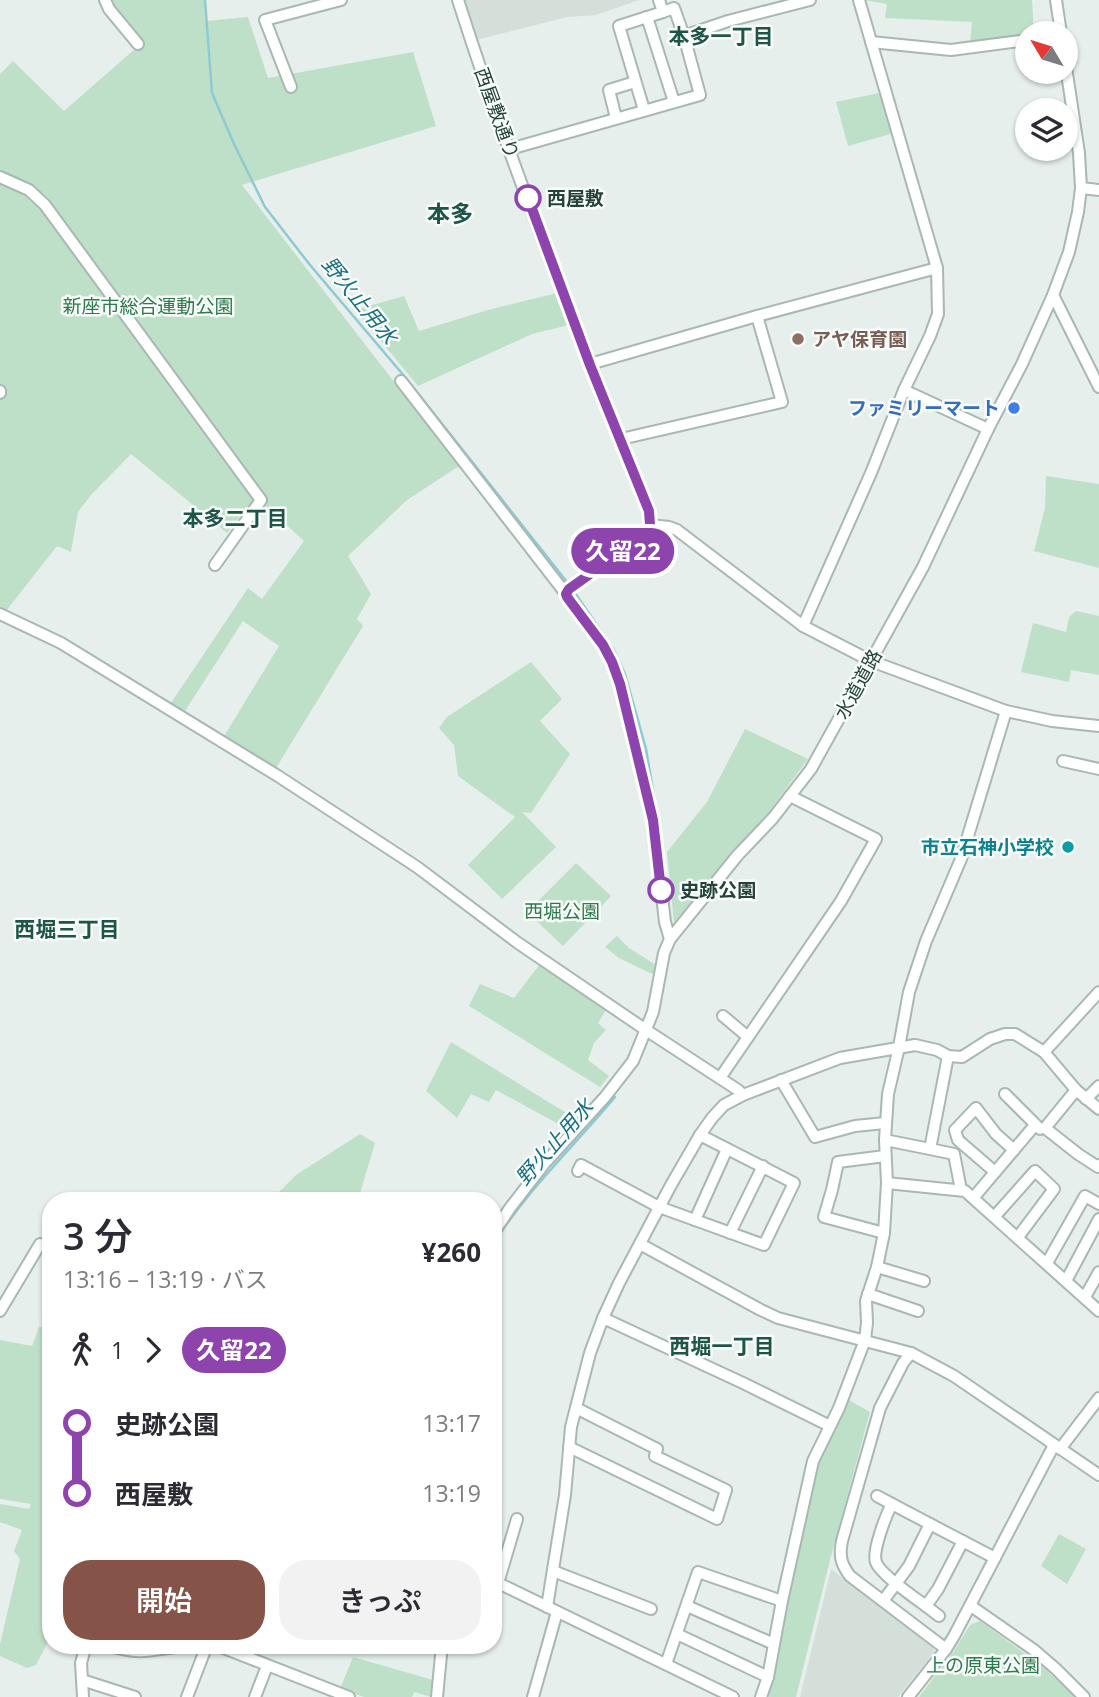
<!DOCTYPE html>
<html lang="ja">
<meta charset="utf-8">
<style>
:root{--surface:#fff;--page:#f2f2f3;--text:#2b2b33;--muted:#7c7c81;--accent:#855347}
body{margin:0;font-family:"Open Sans","Noto Sans JP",sans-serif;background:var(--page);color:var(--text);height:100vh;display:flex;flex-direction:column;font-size:26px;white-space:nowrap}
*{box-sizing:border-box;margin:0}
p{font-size:23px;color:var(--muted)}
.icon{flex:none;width:38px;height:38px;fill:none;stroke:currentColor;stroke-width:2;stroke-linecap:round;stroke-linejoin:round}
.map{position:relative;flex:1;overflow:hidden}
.details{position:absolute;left:42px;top:1192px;width:460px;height:462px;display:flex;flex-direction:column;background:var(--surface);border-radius:28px;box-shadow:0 2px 5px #0004}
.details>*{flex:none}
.badge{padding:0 14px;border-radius:23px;font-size:24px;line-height:46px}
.needle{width:46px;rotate:308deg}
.controls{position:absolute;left:1015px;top:21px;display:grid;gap:14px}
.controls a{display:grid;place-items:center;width:63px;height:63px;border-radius:50%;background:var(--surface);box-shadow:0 2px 5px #0004;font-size:35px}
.map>.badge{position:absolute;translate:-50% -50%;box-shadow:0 0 0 4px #fff}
.legs{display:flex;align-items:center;gap:10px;height:77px;padding:0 21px;font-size:23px}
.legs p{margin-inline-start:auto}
.headline{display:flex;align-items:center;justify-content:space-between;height:119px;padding:0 21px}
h1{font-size:38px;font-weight:600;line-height:52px}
.primary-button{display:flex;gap:14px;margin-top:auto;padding:14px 21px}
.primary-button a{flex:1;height:80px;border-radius:28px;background:var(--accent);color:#fff;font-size:28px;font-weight:600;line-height:80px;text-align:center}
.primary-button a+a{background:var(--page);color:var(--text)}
ul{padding:0 21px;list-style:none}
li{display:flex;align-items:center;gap:24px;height:70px;font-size:26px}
li i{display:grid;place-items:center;width:10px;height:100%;margin:0 9px;background:currentColor}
li i::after{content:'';width:18px;height:18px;margin:-9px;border:5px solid;border-radius:50%;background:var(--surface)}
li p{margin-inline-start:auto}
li:first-child i{background:linear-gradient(#0000 50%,currentColor 0)}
li:last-child i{background:linear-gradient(currentColor 50%,#0000 0)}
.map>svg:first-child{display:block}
</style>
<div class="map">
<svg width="1099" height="1697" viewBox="0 0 1099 1697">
<rect width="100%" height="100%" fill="#e6efeb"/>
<g fill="#d4dfda">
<path d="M463 0H639L596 15 567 17 476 40Z"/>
<path d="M831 1569 933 1648 934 1652 898 1697H800Z"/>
</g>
<g fill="#bfe0c8">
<path d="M98 0H204L206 21 248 17 268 78 413 52 436 126 242 185 459 466 407 500 348 556 371 594 357 619 363 626 276 768 223 738 279 646 243 621 185 711 171 703 248 588 262 599 304 541 256 497 227 533 131 454 91 495 78 512 71 552 57 546 6 611 0 608V74L13 61 64 111 136 48Z"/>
<path d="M864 0H1032L1034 33H1027V38L970 44 972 22 885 18 887 4Z"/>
<path d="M879 93 894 133 848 146 836 102Z"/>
<path d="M557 293 569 325 532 334 418 386 355 310 404 296 419 331 488 310Z"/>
<path d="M1046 476 1099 484V568L1034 551 1045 508Z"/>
<path d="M1076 611 1099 616V675L1071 670 1069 682 1021 672 1033 623 1066 632 1069 617Z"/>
<path d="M531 662 562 699 540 721 570 754 531 813 522 812 556 847 502 899 468 865 515 817 458 776 454 745 439 728 447 717Z"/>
<path d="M745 729 808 759 765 817 736 848 674 923 667 852 707 802Z"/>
<path d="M576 863 611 896 563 946 527 912Z"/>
<path d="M617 936 629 948 656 965 655 972 652 974 619 958 605 947Z"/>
<path d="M540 964 562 980 607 1008 598 1023 606 1030 594 1043 588 1060 609 1076 600 1087 469 1006 480 984 514 998Z"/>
<path d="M451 1042 568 1114 562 1126 496 1090 489 1102 471 1094 457 1118 426 1091Z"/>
<path d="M360 1134 375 1143 358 1200H271L296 1175Z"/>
<path d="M51 1326V1636L36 1665 27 1668 0 1656V1644L20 1559 14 1551 22 1530 0 1522V1504L29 1509 31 1504 0 1499V1340L32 1346 39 1327Z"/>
<path d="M847 1399 870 1412 829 1564 796 1697H769L797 1543 816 1462Z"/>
<path d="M1059 1534 1086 1549 1067 1584 1041 1566Z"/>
<path d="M980 1621 1042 1666 1075 1697H919L954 1651 970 1625Z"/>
<path d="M353 1657 433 1680 431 1697 414 1692 412 1697H364L340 1689Z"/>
</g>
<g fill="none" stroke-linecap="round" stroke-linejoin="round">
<g stroke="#8ec9d4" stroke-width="2.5">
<path d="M205 0 212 93 234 144 265 207 310 265 405 377 567 582"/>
<path d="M575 593 614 650 625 674 646 749 657 814"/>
<path d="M660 838 666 887"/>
<path d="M494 1243C528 1189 574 1146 615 1097"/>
</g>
<defs>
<g id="minor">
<path d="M105 0 109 9 138 44"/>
<path d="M458 0C513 173 582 342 649 511L650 525 645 535 569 589 566 594 567 597 603 645 612 662 620 684 653 820 665 922 670 939"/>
<path d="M1056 0 1061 33"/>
<path d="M647 17 674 102"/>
<path d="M684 36 728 21 810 0"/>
<path d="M871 42 951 50 1027 40"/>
<path d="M291 87 265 20 341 0"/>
<path d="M644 110 619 26 663 12"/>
<path d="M616 118 609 90 635 82"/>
<path d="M510 149 700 95 684 36 674 8 663 12 659 0"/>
<path d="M0 177 29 190 45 205 261 500 215 565"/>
<path d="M1081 188 1099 190"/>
<path d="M1053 295 1099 387"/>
<path d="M590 364 757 316 937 268"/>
<path d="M401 381 566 594"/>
<path d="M904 390 988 429"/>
<path d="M0 391V393"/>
<path d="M621 439 782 402 757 316"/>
<path d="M650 525 669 527 677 530 803 626 871 661 1006 711 1052 721 1099 726"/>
<path d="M0 614 61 643 278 776 417 867 518 943 646 1030 738 1090 743 1095"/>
<path d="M803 626 871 473 904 390 930 336 938 314 937 268 859 0"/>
<path d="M1063 761 1099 769"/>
<path d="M723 1016 748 1037"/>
<path d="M1044 1052 1099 992"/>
<path d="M720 1078 841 901 876 839 790 796"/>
<path d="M781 1080 815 1137 855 1126 885 1123"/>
<path d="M1076 1090 1045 1128 1078 1154 1098 1167 1099 1165"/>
<path d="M1005 1094 1040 1129"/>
<path d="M1086 1099 1099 1086"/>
<path d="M885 1140 930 1149 948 1056"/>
<path d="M930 1149 954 1154 961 1190"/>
<path d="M578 1171 581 1165 659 1207 764 1245 794 1183 700 1135"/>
<path d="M995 1172 958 1140 955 1130 976 1108 996 1134 1014 1150"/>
<path d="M887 1183 965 1191 1099 1311"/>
<path d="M974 1197 1035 1125"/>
<path d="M995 1216 1035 1171 1054 1189 1018 1237"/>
<path d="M695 1220 727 1149"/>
<path d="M494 1232 510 1208 544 1164 605 1097 633 1061 653 1012 664 953 670 939 737 856 773 818 811 769 923 567 988 429 1022 364 1053 295 1069 252 1078 212 1081 188 1079 153 1066 67"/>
<path d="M730 1233 763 1166"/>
<path d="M884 1233 824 1217 832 1190 838 1162 885 1156"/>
<path d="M640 1244 759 1309 778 1318 911 1353 954 1376 1099 1475"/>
<path d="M1047 1263 1085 1196 1099 1204"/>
<path d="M877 1267 924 1281"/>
<path d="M1066 1281 1099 1219"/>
<path d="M868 1294 918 1311"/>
<path d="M1085 1297 1099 1272"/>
<path d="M0 1311 40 1244"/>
<path d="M603 1318 743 1383 830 1426"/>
<path d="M911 1353 903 1363 880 1408 842 1541C839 1556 841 1564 850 1576L946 1649"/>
<path d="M569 1447 717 1519 726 1490 655 1456 657 1449 576 1408"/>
<path d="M1060 1449 1099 1398"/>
<path d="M877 1496 892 1504"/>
<path d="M930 1524 892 1504C886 1515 872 1551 876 1562 879 1573 915 1598 926 1606L938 1589 963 1541"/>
<path d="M553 1571 651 1609"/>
<path d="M494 1581 733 1697"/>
<path d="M498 1583 517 1519"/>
<path d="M883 1601 909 1566 930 1524 995 1558"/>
<path d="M687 1606 774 1644"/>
<path d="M926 1606 939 1616"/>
<path d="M971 1606 1034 1650 1056 1669 1084 1697"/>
<path d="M547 1607 565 1495 571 1427 590 1353 603 1318 619 1283 671 1185 700 1135 712 1118 724 1105 743 1095 840 1058 915 1045 937 1050 948 1056 962 1057 990 1039 1005 1034H1015L1044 1052 1076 1090 1099 1109"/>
<path d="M677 1634 768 1677"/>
<path d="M107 1645C137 1654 145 1652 175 1647"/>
<path d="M216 1645 349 1697"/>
<path d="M666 1664 698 1572 782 1601"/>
<path d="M82 1680 135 1697"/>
<path d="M83 1697 81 1663 86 1645"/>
<path d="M187 1697 207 1645"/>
<path d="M255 1697 267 1666"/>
<path d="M437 1697 442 1645"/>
<path d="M533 1697 557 1612"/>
<path d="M761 1697 768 1677 782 1601 813 1461 839 1408 865 1340 867 1323 866 1301 877 1267 884 1233 887 1183 885 1140 888 1094 899 1047 909 992 926 941 961 859 1006 711"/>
<path d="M908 1697 946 1649 954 1636 1054 1445"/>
</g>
</defs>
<use href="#minor" stroke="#a8b8b2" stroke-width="14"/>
<use href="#minor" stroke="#fff" stroke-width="10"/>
</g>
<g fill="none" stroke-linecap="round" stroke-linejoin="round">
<defs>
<path id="line-1" d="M528 198 590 365 649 511 650 525 645 535 569 589 566 594 567 597 603 645 612 662 620 684 653 820 661 890"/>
</defs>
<use href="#line-1" stroke="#fff" stroke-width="16"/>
<use href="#line-1" stroke="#8e44ad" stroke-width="10"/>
</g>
<g fill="#fff" stroke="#8e44ad" stroke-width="3.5">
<circle cx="528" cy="198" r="12"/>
<circle cx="661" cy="890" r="12"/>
</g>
<circle fill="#8d6e63" stroke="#f7fbf9" stroke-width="2.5" cx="798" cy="339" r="7"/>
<circle fill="#3f7fe0" stroke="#f7fbf9" stroke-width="2.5" cx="1014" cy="408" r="7"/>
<circle fill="#0f9aa8" stroke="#f7fbf9" stroke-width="2.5" cx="1068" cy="847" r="7"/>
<g text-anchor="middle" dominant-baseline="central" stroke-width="5" stroke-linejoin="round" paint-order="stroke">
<g font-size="19" fill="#24423a" stroke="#f7fbf9">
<text transform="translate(497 113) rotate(70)">西屋敷通り</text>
<text transform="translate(858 684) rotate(-61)">水道道路</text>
</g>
<g font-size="19" font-weight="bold" fill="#24423a" stroke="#f7fbf9" text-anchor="start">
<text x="547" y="198">西屋敷</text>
<text x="680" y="890">史跡公園</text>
</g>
<g font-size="19" fill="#2d7a4b" stroke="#f7fbf9">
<text x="148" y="306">新座市総合運動公園</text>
<text x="562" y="911">西堀公園</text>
<text x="983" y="1665">上の原東公園</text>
</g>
<g font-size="19" font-weight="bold" fill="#785e54" stroke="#f7fbf9" text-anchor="start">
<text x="812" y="339">アヤ保育園</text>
</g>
<g font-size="19" font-weight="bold" fill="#366cbe" stroke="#f7fbf9" text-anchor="end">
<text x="1000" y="408">ファミリーマート</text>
</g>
<g font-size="19" font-weight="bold" fill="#0d838f" stroke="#f7fbf9" text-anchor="end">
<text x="1054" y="847">市立石神小学校</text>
</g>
<g font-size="21" font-weight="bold" fill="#1f5548" stroke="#f7fbf9">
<text x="721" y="36">本多一丁目</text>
<text x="235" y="518">本多二丁目</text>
<text x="67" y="929">西堀三丁目</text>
<text x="722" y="1346">西堀一丁目</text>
</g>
<g font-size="21" font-style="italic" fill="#1c6f80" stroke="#f7fbf9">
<text transform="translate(360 300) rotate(51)">野火止用水</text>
<text transform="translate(554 1142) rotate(-49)">野火止用水</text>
</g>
<g font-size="23" font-weight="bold" fill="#1f5548" stroke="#f7fbf9">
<text x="450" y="213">本多</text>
</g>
</g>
</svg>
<div class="controls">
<a><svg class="needle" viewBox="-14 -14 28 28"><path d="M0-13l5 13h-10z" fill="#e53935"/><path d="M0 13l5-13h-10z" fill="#7c7c81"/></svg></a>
<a><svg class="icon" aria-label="layers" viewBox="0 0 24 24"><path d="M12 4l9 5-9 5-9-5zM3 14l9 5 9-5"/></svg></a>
</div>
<b class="badge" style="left:623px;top:551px;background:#8e44ad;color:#fff">久留22</b>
<section class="details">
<div class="headline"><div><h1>3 分</h1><p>13:16 – 13:19 · バス</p></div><b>¥260</b></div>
<div class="legs"><svg class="icon" aria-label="walk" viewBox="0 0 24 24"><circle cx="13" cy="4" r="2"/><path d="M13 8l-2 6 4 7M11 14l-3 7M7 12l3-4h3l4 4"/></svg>1<svg class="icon" aria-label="forward" viewBox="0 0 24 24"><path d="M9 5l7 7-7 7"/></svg><b class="badge" style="background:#8e44ad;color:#fff">久留22</b></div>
<ul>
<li><i style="color:#8e44ad"></i><b>史跡公園</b><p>13:17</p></li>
<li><i style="color:#8e44ad"></i><b>西屋敷</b><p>13:19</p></li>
</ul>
<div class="primary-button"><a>開始</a><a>きっぷ</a></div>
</section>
</div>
